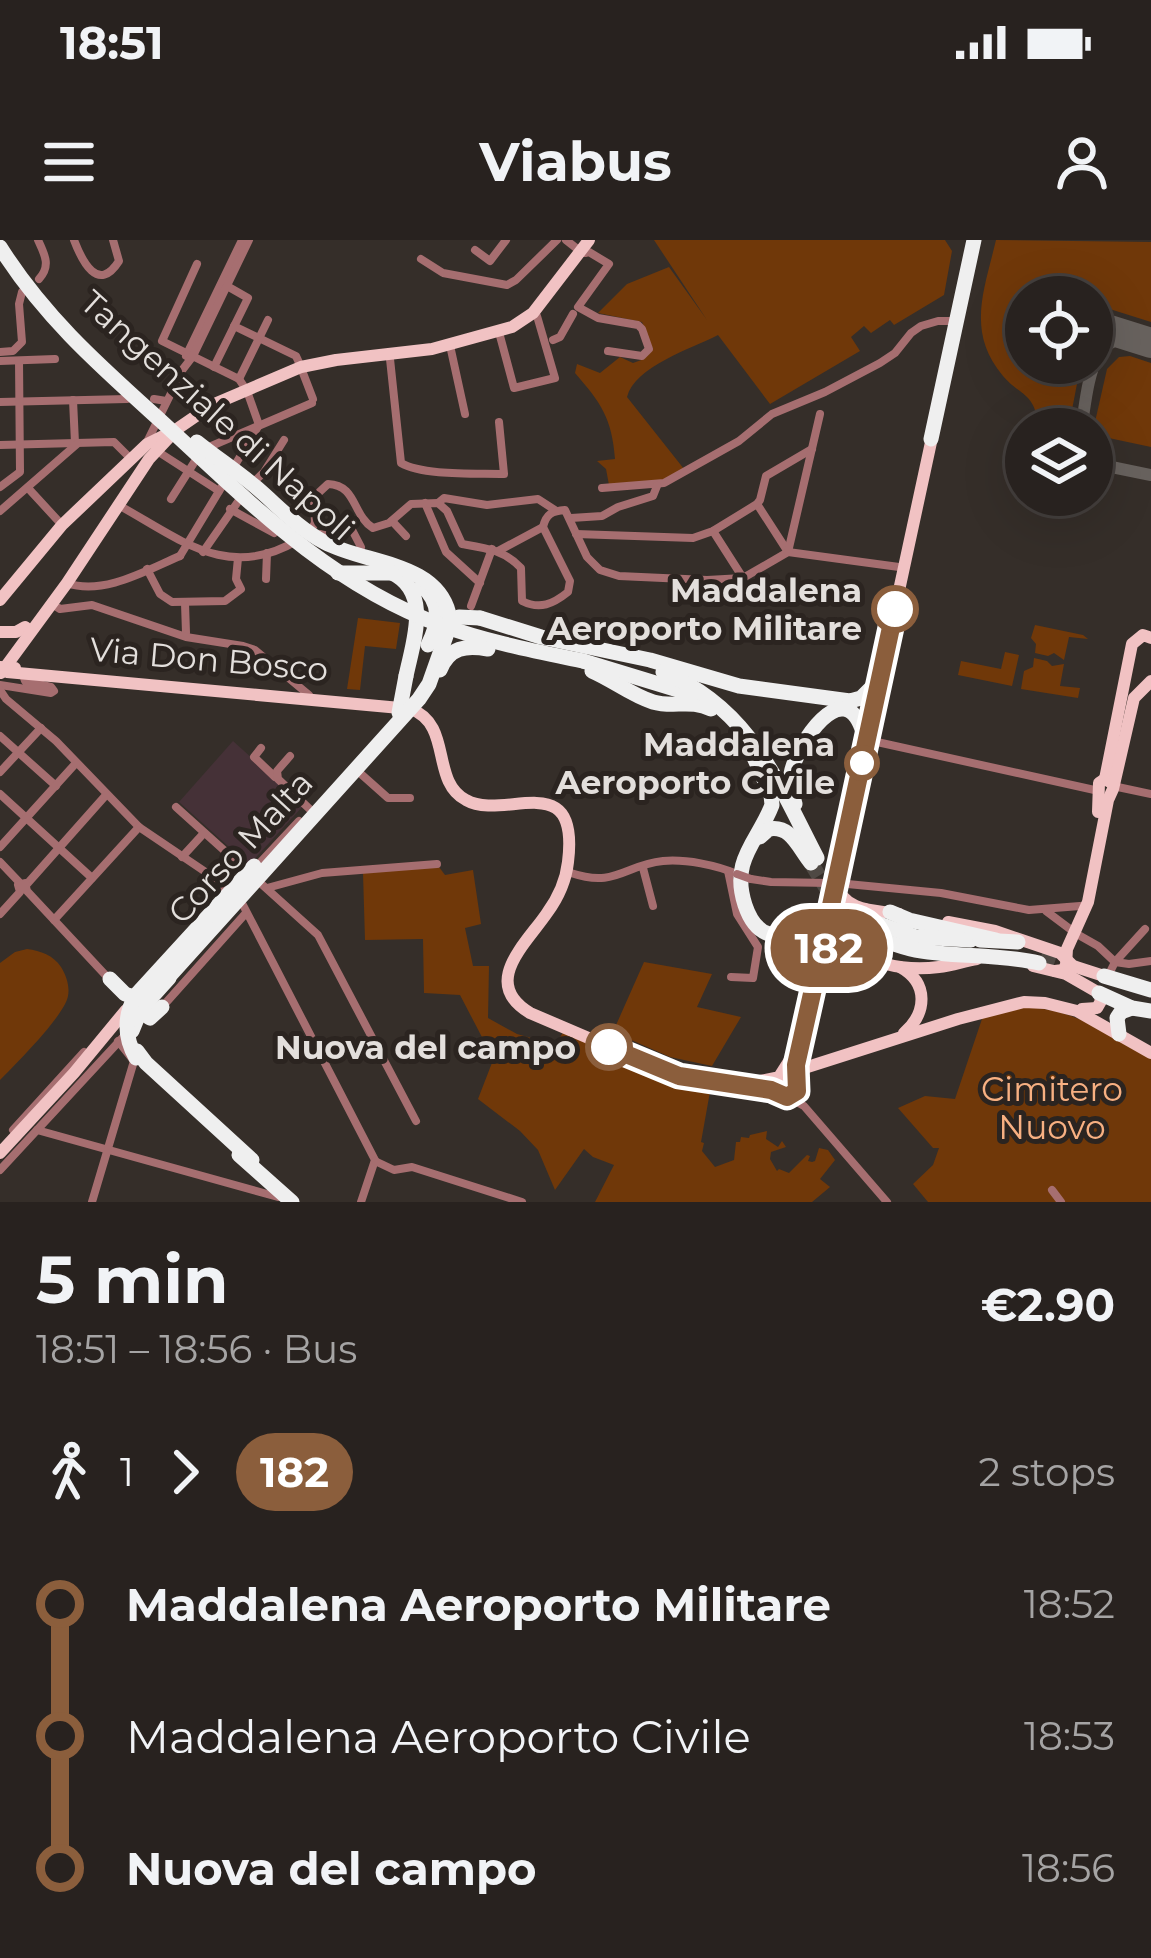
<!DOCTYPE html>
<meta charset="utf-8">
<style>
:root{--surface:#28221f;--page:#342f2c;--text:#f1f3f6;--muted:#a5a4a4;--line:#443f3d}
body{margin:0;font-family:Montserrat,sans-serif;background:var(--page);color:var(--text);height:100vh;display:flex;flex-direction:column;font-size:45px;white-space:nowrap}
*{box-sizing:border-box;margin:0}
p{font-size:39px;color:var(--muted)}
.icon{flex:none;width:66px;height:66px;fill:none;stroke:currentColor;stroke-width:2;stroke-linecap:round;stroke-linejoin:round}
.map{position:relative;height:962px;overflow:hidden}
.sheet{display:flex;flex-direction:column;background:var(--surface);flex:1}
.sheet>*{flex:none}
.badge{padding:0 24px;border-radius:39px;font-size:42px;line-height:78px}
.fabs{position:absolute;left:1005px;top:36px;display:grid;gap:24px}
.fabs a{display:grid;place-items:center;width:108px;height:108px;border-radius:50%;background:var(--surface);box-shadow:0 12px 48px #0002,0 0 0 3px var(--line);font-size:60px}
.map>.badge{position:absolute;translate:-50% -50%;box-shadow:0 0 0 6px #fff}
.legs{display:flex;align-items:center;gap:18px;height:132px;padding:0 36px;font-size:39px}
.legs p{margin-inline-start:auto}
.headline{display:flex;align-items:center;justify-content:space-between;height:204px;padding:0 36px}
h1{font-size:66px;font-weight:700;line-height:90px}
ul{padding:0 36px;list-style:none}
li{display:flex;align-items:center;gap:42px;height:132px;font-size:45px}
li i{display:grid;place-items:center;width:18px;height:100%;margin:0 15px;background:currentColor}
li i::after{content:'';width:30px;height:30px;margin:-15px;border:9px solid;border-radius:50%;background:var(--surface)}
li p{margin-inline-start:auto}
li:first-child i{background:linear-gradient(#0000 50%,currentColor 0)}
li:last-child i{background:linear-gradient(currentColor 50%,#0000 0)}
.status{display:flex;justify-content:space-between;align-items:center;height:84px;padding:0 60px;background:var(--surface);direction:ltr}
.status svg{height:33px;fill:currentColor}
header{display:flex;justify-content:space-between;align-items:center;height:156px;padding:0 36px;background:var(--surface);font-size:54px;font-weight:700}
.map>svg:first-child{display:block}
</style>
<div class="status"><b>18:51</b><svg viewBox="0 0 49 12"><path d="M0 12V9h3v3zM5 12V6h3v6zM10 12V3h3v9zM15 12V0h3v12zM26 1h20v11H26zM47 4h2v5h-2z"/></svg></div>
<header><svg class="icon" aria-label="menu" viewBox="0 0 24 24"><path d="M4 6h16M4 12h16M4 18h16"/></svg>Viabus<svg class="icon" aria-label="person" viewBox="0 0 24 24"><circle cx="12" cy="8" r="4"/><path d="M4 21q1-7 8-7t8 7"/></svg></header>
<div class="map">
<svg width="1151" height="962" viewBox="0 0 1151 962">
<rect width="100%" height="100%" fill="#352e29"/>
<path fill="#453137" d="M233 501 304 565 249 625 179 562Z"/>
<g fill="#703809">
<path d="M654 0H945L952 11 944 55 894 85 890 80 871 93 864 86 851 97 860 111 770 164 718 95C691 109 635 126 627 157L684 229 659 242 609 245 606 229 597 221 615 219C612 178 601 163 575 133L577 124 600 133 620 117 633 123 644 119 653 109 642 82 598 73 627 44 669 27 707 80Z"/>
<path d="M996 0 1151 2V82L1097 65 1092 68V57H1026V123H1081L1071 175C1063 187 1049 181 1037 179 1034 154 1017 153 1003 136 966 92 984 51 996 0Z"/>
<path d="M1130 116 1151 123V207L1104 197 1099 193 1095 182 1107 129 1119 117Z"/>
<path d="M358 378 400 383 396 409 365 406 360 450 347 449Z"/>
<path d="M1035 385 1083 395 1088 399 1069 397 1064 420 1054 413 1048 416 1035 413 1036 404 1031 398Z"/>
<path d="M1005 412 1019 415 1012 446 958 435 961 421 1001 429Z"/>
<path d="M1034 418 1047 421 1052 426 1064 424 1060 446 1080 448 1078 458 1021 449 1024 431 1033 427Z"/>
<path d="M439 627 445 635 473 630 481 684 465 688 473 726H489L488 778 517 794 556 805 563 792 683 840 685 845 692 842 711 846 701 902 704 903 702 911 715 927 734 920 736 902H740L741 897 749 898 750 895 767 891 766 899 778 907 782 901 786 907 771 912 770 919 777 931 779 929 789 933 807 915 810 916 808 921 812 922 815 921 819 908 828 910 835 920 820 939 830 947 812 962H595L614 925 593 917 584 909 555 950 538 910 520 891 478 859 495 815 484 801 460 755 424 753 423 699 365 700 363 633Z"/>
<path d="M27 709C41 711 53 715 61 727 66 735 70 746 68 756 65 775 15 825 0 840V723L15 712Z"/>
<path d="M644 722 712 734 697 767 741 777 712 826 670 817 613 792Z"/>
<path d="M1025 767C1074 769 1110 794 1151 818V962H928L913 944 933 925 939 908H933L898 868 925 856 955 859 983 776Z"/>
</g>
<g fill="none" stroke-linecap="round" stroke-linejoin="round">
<g stroke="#68625e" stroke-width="12">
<path d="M1081 189C1088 153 1088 86 1141 100"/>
<path d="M1092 223 1151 235"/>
</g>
<path stroke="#68625e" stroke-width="30" d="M1097 86 1151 103"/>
<g stroke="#4f4944" stroke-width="15" stroke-dasharray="15 8" stroke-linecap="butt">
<path d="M811 623 837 666 852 681"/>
<path d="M1041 716 1076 728"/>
</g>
<g stroke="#a66e70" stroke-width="8">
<path d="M38 0C45 15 51 26 39 39"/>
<path d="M74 0C82 21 98 54 119 21L113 0"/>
<path d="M566 0 580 11"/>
<path d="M475 10 490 21 506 0"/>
<path d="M585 13 589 12 609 24 578 67 598 78 638 85 642 89 649 109 642 116 608 111"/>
<path d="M421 19 443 33 507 45 516 40 557 0"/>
<path d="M197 24 162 101 239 139 247 151 259 185 232 230"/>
<path d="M234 86 296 116 301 127"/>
<path d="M500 96 514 148 555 138 537 76"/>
<path d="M553 100 560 97 573 74"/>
<path d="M451 110 465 174"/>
<path d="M0 112 13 111 22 102 19 64 22 52"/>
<path d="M186 116 242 0"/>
<path d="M390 119 401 223C423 236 477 233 504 234L499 182"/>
<path d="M0 121 55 119"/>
<path d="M214 127 248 58 227 46"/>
<path d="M303 133 313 159"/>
<path d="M239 139 268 80"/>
<path d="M154 159 166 161"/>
<path d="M73 160 75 203"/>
<path d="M0 162 127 159"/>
<path d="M147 202 183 129 193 116 249 0"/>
<path d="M0 205 114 202 132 220"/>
<path d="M157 211 219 251"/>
<path d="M254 242 264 232 284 200"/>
<path d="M0 247 20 232 19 121"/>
<path d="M28 248 62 285"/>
<path d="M602 248 664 243 739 201 772 174 825 152 880 123 895 113 911 93 921 86 938 81H952"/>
<path d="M171 259 202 210 312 163"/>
<path d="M425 263 446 312 480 343"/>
<path d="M438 263 444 258 487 265 538 259 555 270"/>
<path d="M757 264 788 312"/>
<path d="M120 266C180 299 228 342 298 300"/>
<path d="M230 269 274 293"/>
<path d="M0 271 77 204"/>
<path d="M571 278 602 276 618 267 653 256 657 246"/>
<path d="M392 281 406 296"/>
<path d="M713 291 743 338"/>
<path d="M310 292 315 283 314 257 328 244C357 245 352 275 373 288L389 283 411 264 438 263 447 271 462 304C486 308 504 310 521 328L522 361C540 370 553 364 568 352L570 341 543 287C546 274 552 271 565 270L587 317 600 330 619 336 707 340 743 338 788 312 899 327"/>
<path d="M576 294 693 298 713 291 757 264 760 260 766 236 812 209"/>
<path d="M318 295 349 284 361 307"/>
<path d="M498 311 543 287"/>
<path d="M203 312 244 253"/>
<path d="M788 312 820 174"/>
<path d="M180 316 224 243"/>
<path d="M147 329 160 354 172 362 225 361 241 349 236 339 238 318"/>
<path d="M266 339 267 313"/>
<path d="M67 343C103 356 147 330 180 316"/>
<path d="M185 363 186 393"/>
<path d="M52 364 60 369 92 365 186 397 243 406 255 410 309 455"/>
<path d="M471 366 492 309"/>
<path d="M0 445 51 453 54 451 51 447 25 441 23 435"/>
<path d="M0 450 6 459 56 501 139 587 210 635 243 665 375 920 361 962"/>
<path d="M0 496 56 546"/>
<path d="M868 500 1099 551"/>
<path d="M261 508 254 517 275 537"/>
<path d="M290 516 277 531 278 539 317 576"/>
<path d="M0 532 41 488"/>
<path d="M361 534 388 558H410"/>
<path d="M1113 546 1151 554"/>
<path d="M0 554 92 638"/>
<path d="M176 567 246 630"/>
<path d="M0 607 76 523"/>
<path d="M182 617 204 593"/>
<path d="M0 622 20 643"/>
<path d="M256 627 299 581"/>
<path d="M643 628 653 666"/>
<path d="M728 631 737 674 758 707 753 738 731 737"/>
<path d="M571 633C616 648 624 625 663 621 686 619 716 625 737 634"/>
<path d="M751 639 771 642 829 643"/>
<path d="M257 640 318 695 416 881"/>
<path d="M837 643 941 653 1029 670 1080 666"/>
<path d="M27 644 106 555"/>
<path d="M267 648 322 633 437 624"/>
<path d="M1046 671 1070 689"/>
<path d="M0 674 20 652 18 645 25 643 27 651 111 741"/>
<path d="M54 680 139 587"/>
<path d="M1075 693 1098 706 1115 722"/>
<path d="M1115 722 1129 724 1151 721"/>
<path d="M1109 734 1115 722 1145 689"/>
<path d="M163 766 246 673"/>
<path d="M788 857 804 866 887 962"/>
<path d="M13 890 84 812"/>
<path d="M37 890 278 957"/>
<path d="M375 921 394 930 412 927 522 962"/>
<path d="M0 930 125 795"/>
<path d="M1052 950 1061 962"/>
<path d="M92 962 134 821 118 801"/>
</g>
<g stroke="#f1c2c3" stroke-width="12">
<path d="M0 360 62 285 147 204 171 192"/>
<path d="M0 392H16L25 387 30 391"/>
<path d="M7 432 411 469C453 485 430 541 466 560 504 582 580 525 568 622 566 640 558 658 547 673 526 704 480 743 530 773L668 832 771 851 788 857 798 849 796 828 819 721 833 701 827 684 933 193"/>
<path d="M1 433 67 343 149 219 177 189 212 165 301 127 336 120 432 109 512 87 533 73 589 0"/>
<path d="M1105 539 1132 404 1143 395 1151 398"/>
<path d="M1098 572 1099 543 1105 539 1113 544"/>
<path d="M836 644C845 672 873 670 899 674"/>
<path d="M865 669 852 677 846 692C856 726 909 731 939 727 952 726 964 721 977 719"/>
<path d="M948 682 995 691 1060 713 1073 726 1104 736"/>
<path d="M1033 726 1066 734 1099 753 1101 761 1097 768 1082 769"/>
<path d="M900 727C929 743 927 773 904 793"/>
<path d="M1055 731 1063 730 1066 725 1067 709 1088 662 1108 560 1113 549 1134 458 1151 441"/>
<path d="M795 831 958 779 1024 762 1045 763 1077 771 1151 813"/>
<path d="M755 842 779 837 793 815"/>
<path d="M0 913 74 833 126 770"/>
</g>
<g stroke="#efefef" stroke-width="15">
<path d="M931 199 974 0"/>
<path d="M392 333C432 352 413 402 406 436"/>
<path d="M422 346C442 364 439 383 428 405"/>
<path d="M480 378 541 397 650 420 739 446 850 461 861 458 873 446"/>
<path d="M583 421 688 453"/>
<path d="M592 431C613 440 631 455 653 462 673 468 691 459 711 469"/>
<path d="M663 432C750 468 777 541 817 618"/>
<path d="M752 513 771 555 772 565C758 602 730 619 745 665 749 677 756 690 769 694 786 700 801 694 816 705"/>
<path d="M795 564C792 554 790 545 791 534 796 505 844 432 863 492"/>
<path d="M760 597 769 589C791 585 798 607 811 623"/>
<path d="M890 672 909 680 996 700"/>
<path d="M857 676 916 697 971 700"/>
<path d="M852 681C909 727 973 708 1039 723"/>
<path d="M1104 736 1151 750"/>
<path d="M110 739 125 754 137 758"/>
<path d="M1099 753 1132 768 1151 771"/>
<path d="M141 772 150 778 162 767"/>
<path d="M1119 794 1117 778 1121 772 1132 768"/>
<path d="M137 811 146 823 252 920"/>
</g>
<path stroke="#a66e70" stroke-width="8" d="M737 634 751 639"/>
<path stroke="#f1c2c3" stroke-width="12" d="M0 427 15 428"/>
<g stroke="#efefef" stroke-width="15">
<path d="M0 7C44 77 100 126 161 181 247 260 329 344 441 385 487 402 535 411 583 421"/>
<path d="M197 202C217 218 238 232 257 248 279 267 298 288 324 302 364 324 436 321 449 374"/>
<path d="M338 333H392"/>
<path d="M444 386 459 377 480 378"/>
<path d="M440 430C449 407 466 405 488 409"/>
<path d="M399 473 406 436"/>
<path d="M980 700 1018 702"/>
<path d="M165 741 419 459 429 444 446 396"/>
<path d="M132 791 141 769 169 738"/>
<path d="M136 818C124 797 124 777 135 756L254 626"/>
<path d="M239 915 292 962"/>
</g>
</g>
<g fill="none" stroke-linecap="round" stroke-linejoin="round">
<defs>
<path id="line-1" d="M609 807 679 836 771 850 787 857 797 851 796 825 820 718 832 703 827 684 895 369"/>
</defs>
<use href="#line-1" stroke="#fff" stroke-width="27"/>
<use href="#line-1" stroke="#8b5e3c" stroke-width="18"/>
</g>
<g fill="#fff" stroke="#8b5e3c" stroke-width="6">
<circle cx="895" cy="369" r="21"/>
<circle cx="862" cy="523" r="15"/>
<circle cx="609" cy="807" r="21"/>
</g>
<g text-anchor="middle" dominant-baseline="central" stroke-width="10" stroke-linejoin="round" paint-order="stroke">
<g font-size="33" fill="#e3dfdc" stroke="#2b2420">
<text transform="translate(218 175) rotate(42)">Tangenziale di Napoli</text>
<text transform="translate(209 419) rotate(5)">Via Don Bosco</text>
<text transform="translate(240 607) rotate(-47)">Corso Malta</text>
</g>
<g font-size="33" font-weight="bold" fill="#e3dfdc" stroke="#2b2420" text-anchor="end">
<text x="862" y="350">Maddalena<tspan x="862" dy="38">Aeroporto Militare</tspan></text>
<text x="835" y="504">Maddalena<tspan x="835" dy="38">Aeroporto Civile</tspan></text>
<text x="576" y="807">Nuova del campo</text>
</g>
<g font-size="33" fill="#f7b082" stroke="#2b2420">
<text x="1052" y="849">Cimitero<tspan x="1052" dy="38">Nuovo</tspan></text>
</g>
</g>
</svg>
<div class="fabs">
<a><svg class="icon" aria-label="locate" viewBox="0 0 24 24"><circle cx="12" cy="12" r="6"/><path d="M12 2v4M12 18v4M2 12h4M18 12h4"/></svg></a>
<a><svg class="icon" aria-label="layers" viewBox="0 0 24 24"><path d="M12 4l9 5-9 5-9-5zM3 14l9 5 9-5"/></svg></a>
</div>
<b class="badge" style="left:829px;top:708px;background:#8b5e3c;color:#fff">182</b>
</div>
<section class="sheet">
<div class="headline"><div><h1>5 min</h1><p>18:51 – 18:56 · Bus</p></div><b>€2.90</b></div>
<div class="legs"><svg class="icon" aria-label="walk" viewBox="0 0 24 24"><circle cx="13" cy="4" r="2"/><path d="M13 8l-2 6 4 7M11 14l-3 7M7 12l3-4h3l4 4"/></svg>1<svg class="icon" aria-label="forward" viewBox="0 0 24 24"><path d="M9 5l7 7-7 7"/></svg><b class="badge" style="background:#8b5e3c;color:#fff">182</b><p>2 stops</p></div>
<ul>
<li><i style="color:#8b5e3c"></i><b>Maddalena Aeroporto Militare</b><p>18:52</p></li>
<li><i style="color:#8b5e3c"></i><span>Maddalena Aeroporto Civile</span><p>18:53</p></li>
<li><i style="color:#8b5e3c"></i><b>Nuova del campo</b><p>18:56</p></li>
</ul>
</section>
